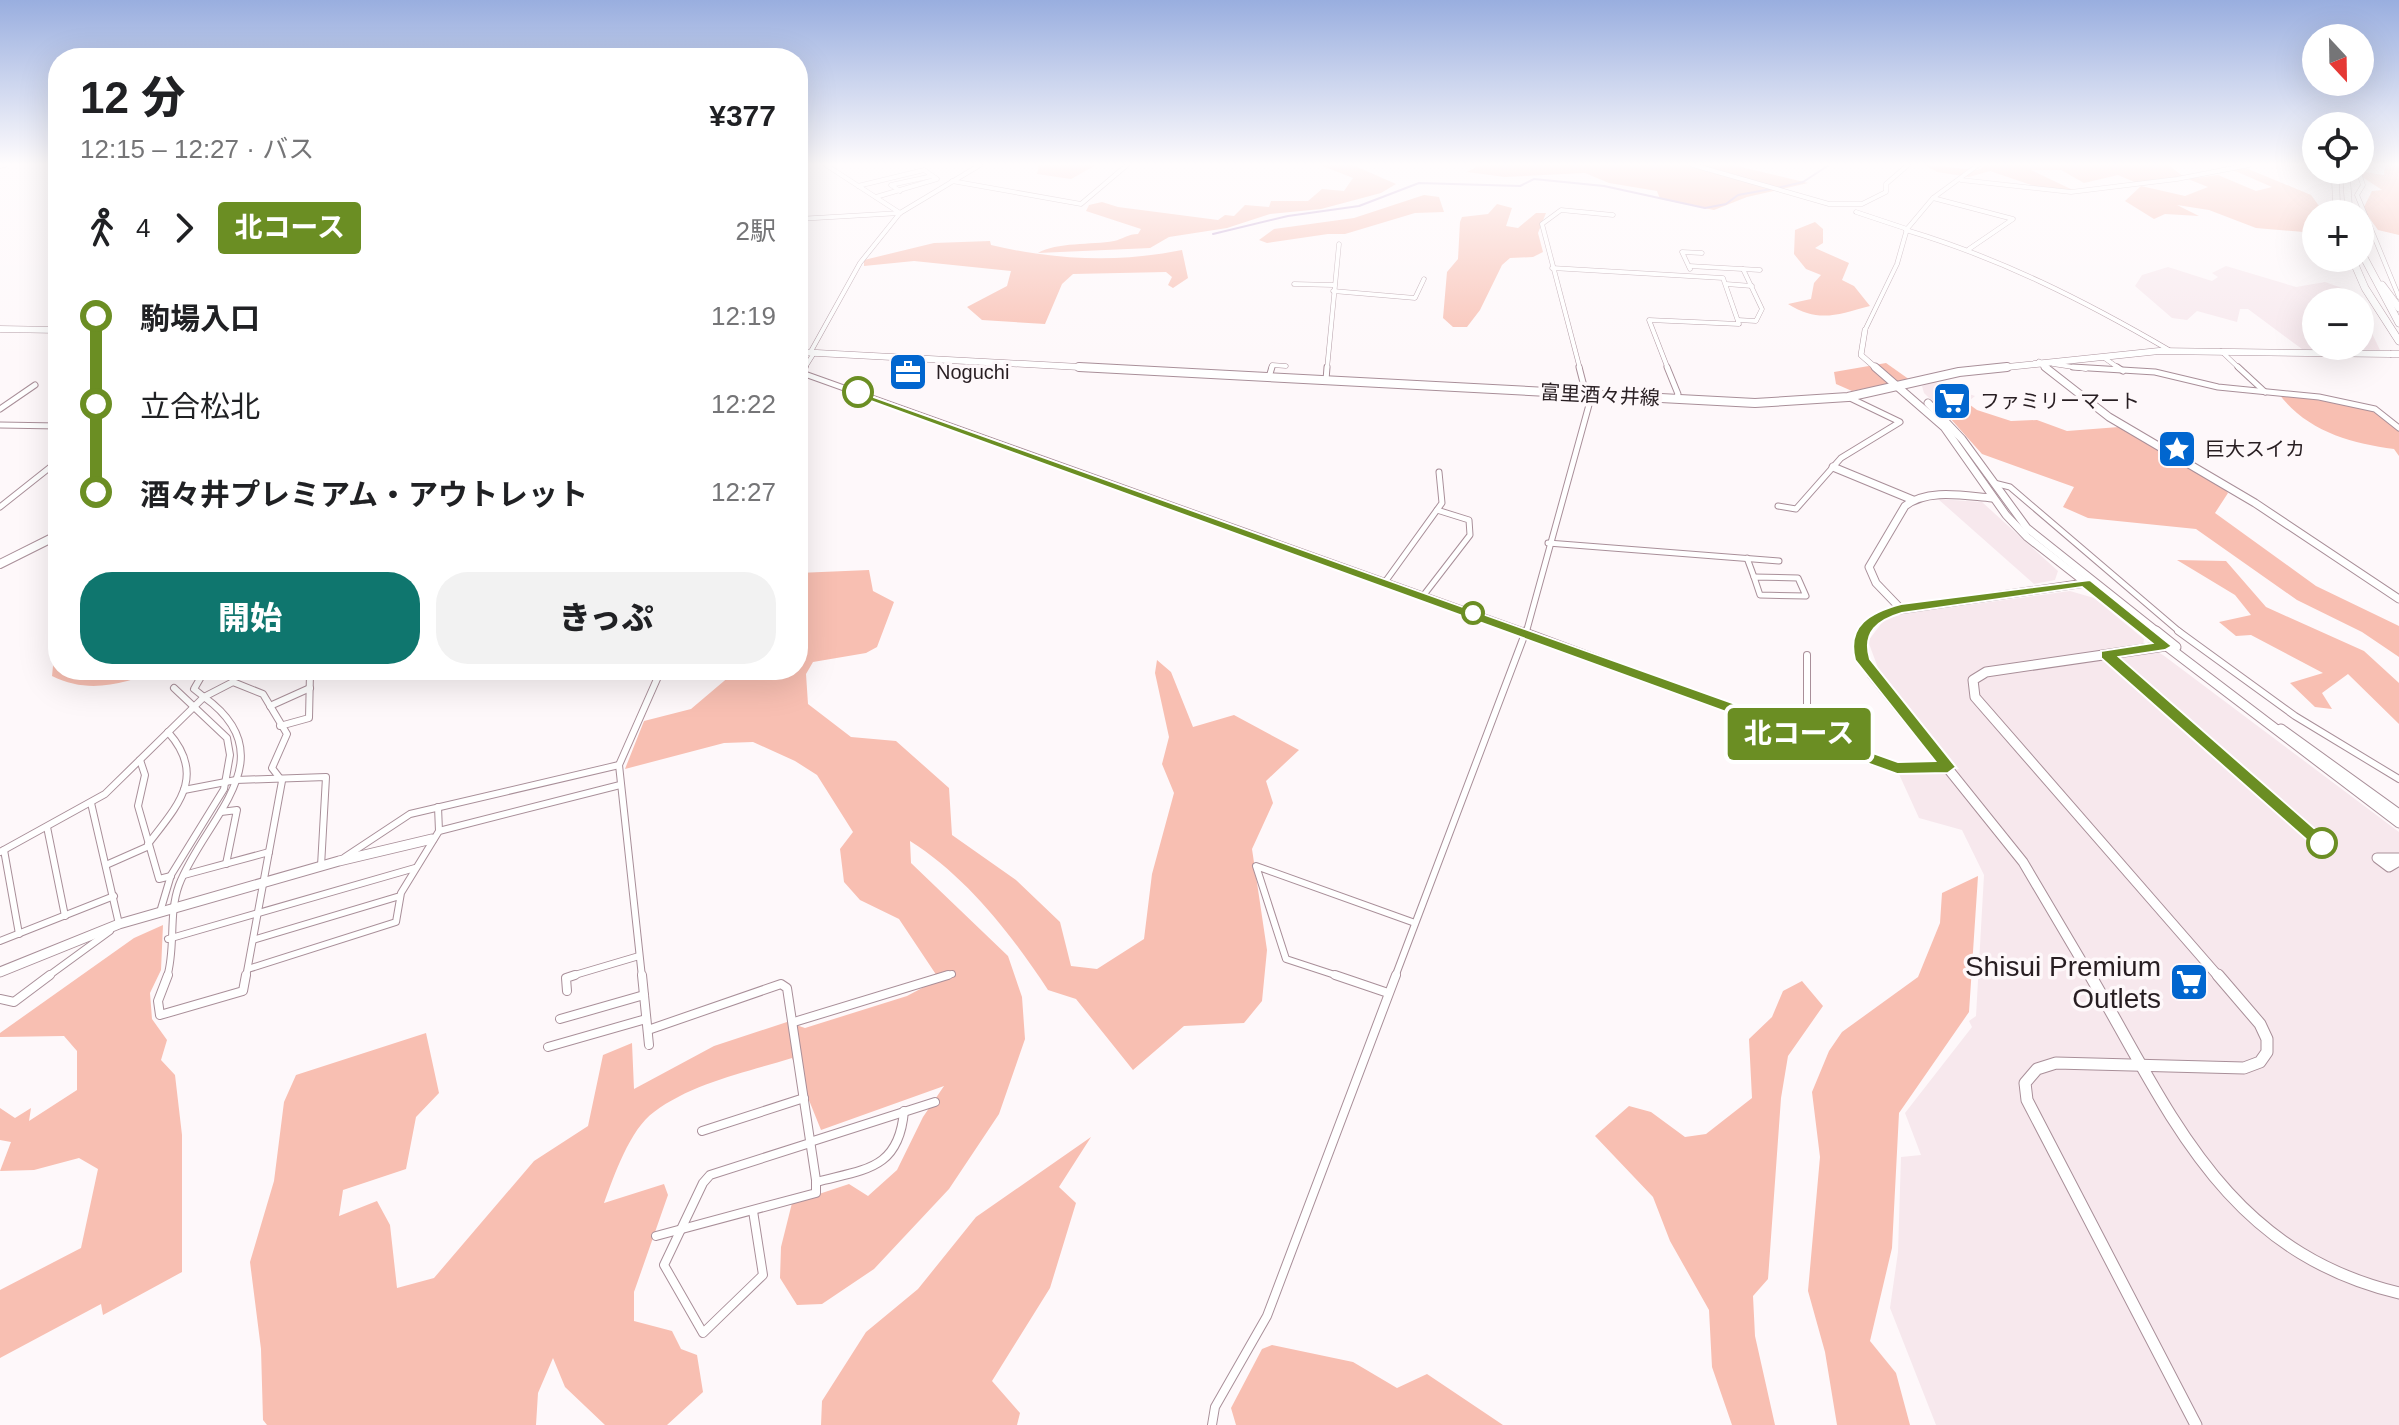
<!DOCTYPE html>
<html lang="ja">
<meta charset="utf-8">
<style>
:root{--surface:#fff;--page:#f2f2f2;--text:#202124;--muted:#757577;--accent:#0f766e}
body{margin:0;font-family:Helvetica,"Noto Sans JP",sans-serif;background:var(--page);color:var(--text);height:100vh;display:flex;flex-direction:column;font-size:30px;white-space:nowrap}
*{box-sizing:border-box;margin:0}
p{font-size:26px;color:var(--muted)}
.icon{flex:none;width:44px;height:44px;fill:none;stroke:currentColor;stroke-width:2;stroke-linecap:round;stroke-linejoin:round}
.map{position:relative;flex:1;overflow:hidden}
.details{position:absolute;left:48px;top:48px;width:760px;height:632px;display:flex;flex-direction:column;background:var(--surface);border-radius:32px;box-shadow:0 8px 32px #0002}
.details>*{flex:none}
.badge{padding:0 16px;border-radius:6px;font-size:28px;line-height:52px}
.needle{width:52px;rotate:158deg}
.tools{position:absolute;left:2302px;top:24px;display:grid;gap:16px}
.tools a{display:grid;place-items:center;width:72px;height:72px;border-radius:50%;background:var(--surface);box-shadow:0 8px 32px #0002;font-size:40px}
.map>.badge{position:absolute;translate:-50% -50%;box-shadow:0 0 0 4px #fff}
.legs{display:flex;align-items:center;gap:12px;height:88px;padding:0 32px;font-size:26px}
.legs p{margin-inline-start:auto}
.headline{display:flex;align-items:center;justify-content:space-between;height:136px;padding:0 32px}
h1{font-size:44px;font-weight:800;line-height:60px}
.action{display:flex;gap:16px;margin-top:auto;padding:16px 32px}
.action a{flex:1;height:92px;border-radius:32px;background:var(--accent);color:#fff;font-size:32px;font-weight:800;line-height:92px;text-align:center}
.action a+a{background:var(--page);color:var(--text)}
ul{padding:0 32px;list-style:none}
li{display:flex;align-items:center;gap:28px;height:88px;font-size:30px}
li i{display:grid;place-items:center;width:12px;height:100%;margin:0 10px;background:currentColor}
li i::after{content:'';width:20px;height:20px;margin:-10px;border:6px solid;border-radius:50%;background:var(--surface)}
li p{margin-inline-start:auto}
li:first-child i{background:linear-gradient(#0000 50%,currentColor 0)}
li:last-child i{background:linear-gradient(currentColor 50%,#0000 0)}
.map>svg:first-child{display:block}
</style>
<div class="map">
<svg width="2399" height="1425" viewBox="0 0 2399 1425">
<rect width="100%" height="100%" fill="#fef8fa"/>
<g fill="#f7e8ed">
<path d="M2226 266 2296 287 2325 282 2342 288 2354 302H2316V346H2360V309L2380 350 2302 349 2248 309H2240L2237 322 2197 311 2187 320 2172 318 2135 286 2142 275 2168 267 2212 281 2218 277 2212 273Z"/>
<path d="M1934 382 1975 396 1949 417 1924 393 1922 386Z"/>
<path d="M1938 499 1982 502 2058 571 2055 580 2034 584Z"/>
<path d="M2070 591 2094 598 2144 639 2143 645 2163 655 2399 832V1425H1936L1890 1308 1898 1252 1901 1157 1921 1155 1905 1113 1972 1027 1969 1021 1976 1016 1984 875 1962 830 1919 818 1898 772 1934 774 1959 769 1878 668 1868 641 1884 620 1902 614Z"/>
</g>
<g fill="#f8bfb2">
<path d="M1039 165H1096L1071 179 1037 174Z"/>
<path d="M1320 165H1353L1396 184 1381 193 1321 209 1270 214 1227 228 1169 237 1150 248 1038 253C1056 242 1092 245 1114 241 1123 239 1128 234 1138 234L1141 229 1086 211 1089 205 1102 202 1118 207 1218 220 1225 215 1234 216 1245 205 1269 207 1271 201H1308L1322 189 1344 191 1353 178Z"/>
<path d="M1480 165H1733L1808 183 1747 197 1714 210 1660 199 1657 191 1609 183 1585 173 1505 177 1467 172Z"/>
<path d="M1925 165 1978 170 1986 165H2168L2183 176 2139 184 2118 175 2084 183 2061 170H2031L2075 191 2040 188 1990 171 1969 177 1937 172Z"/>
<path d="M2385 165H2399V235L2378 230 2363 209 2372 191 2382 190 2352 170 2384 175Z"/>
<path d="M2246 168 2311 195 2325 214H2316V233L2256 228 2209 210 2177 205 2199 216 2165 214 2154 219 2125 201 2141 186 2185 196 2208 187 2188 179 2218 175 2256 191 2272 187 2233 170Z"/>
<path d="M1424 195 1439 197 1444 212 1415 213 1345 234H1328L1267 243 1259 240 1274 229 1354 218Z"/>
<path d="M1497 204 1512 208 1506 226 1518 228 1536 213H1546L1538 233 1543 252 1533 257 1510 258 1502 265 1480 310 1467 327H1453L1443 318 1447 272 1458 259 1460 222 1462 217 1488 214Z"/>
<path d="M1815 222 1823 229V243L1815 248 1849 263 1842 280 1854 286 1870 306C1836 315 1819 323 1788 304L1811 299 1814 283 1821 275 1806 269 1794 254 1795 230Z"/>
<path d="M990 241 991 245C1054 260 1119 263 1182 250L1188 278 1173 288 1168 285 1172 277 1166 272 1073 274 1062 284 1045 324 982 320 967 307 1007 286 1011 271 914 261 864 266V260L934 243Z"/>
<path d="M1886 363 1910 380 1852 391 1836 384 1834 372Z"/>
<path d="M2279 394 2373 409 2399 429V456L2394 449C2350 443 2307 431 2279 394Z"/>
<path d="M1966 402 1977 410 2011 421 2037 420 2067 431 2119 427 2223 487 2228 493 2215 513 2316 586 2399 626V657L2362 632 2297 600 2196 529 2088 518 2063 507 2074 487 1982 454 1949 417Z"/>
<path d="M2177 560 2226 561 2266 607 2364 651 2399 683V724L2348 674 2322 693 2332 709 2315 707 2290 683 2323 673 2251 635 2236 636 2219 622 2251 615 2235 595Z"/>
<path d="M869 570 873 591 894 602 877 647 866 653 813 662 806 674 808 704 851 737 896 741 949 788 952 835 1016 880 1060 922 1071 966 1097 969 1144 939 1152 874 1174 793 1162 764 1169 737 1155 673 1157 660 1171 672 1193 727 1234 715 1299 750 1266 781 1273 803 1252 849 1267 950 1262 1001 1244 1023 1184 1026 1133 1070 1076 999 1048 990C1012 935 966 876 910 841L911 863 1008 956 1022 997 1025 1039 999 1114 949 1189 874 1269 822 1304 797 1305 780 1278 781 1247 792 1203 849 1184 868 1196 897 1170 923 1117 944 1086 821 1130 792 1058C747 1072 692 1083 654 1112 630 1129 614 1176 604 1203L664 1184 668 1195 634 1292V1321L672 1331 681 1349 697 1355 703 1392 667 1425H605L565 1387 553 1358 538 1393 536 1425H267L263 1420 261 1349 250 1262 274 1181 284 1102 296 1075 426 1033 439 1093 416 1117 406 1169 343 1190 339 1216 377 1201 390 1225 397 1288 434 1278 534 1161 588 1126 603 1055 632 1043 634 1089 714 1046 787 1022 805 1028 907 996 939 979 899 919 860 900 844 882 840 849 853 832 817 775 795 761 753 742 724 743 625 769 644 721 691 709 737 670H798V573Z"/>
<path d="M54 656H58V670H162C124 683 90 695 52 676Z"/>
<path d="M1978 876 1969 1012 1899 1113 1892 1248 1870 1341 1896 1373 1910 1425H1837L1825 1352 1808 1291 1820 1157 1812 1092 1829 1051 1842 1032 1918 977 1940 923 1942 893Z"/>
<path d="M163 925 161 970 150 993 152 1019 167 1040 161 1060 175 1075 182 1135V1272L103 1315 101 1304 0 1358V1290L81 1248 98 1169 79 1158 34 1170 0 1171 11 1142 0 1140V1108L15 1118 31 1108 29 1121 77 1090V1051L64 1036 0 1037V1033L134 938Z"/>
<path d="M1802 981 1823 1006 1788 1056 1781 1098 1768 1279 1753 1296 1755 1336 1775 1425H1732L1712 1367 1709 1310 1670 1241 1653 1197 1595 1136 1629 1106 1651 1112 1685 1137 1706 1134 1752 1098 1749 1039 1772 1017 1783 991Z"/>
<path d="M1091 1137 1059 1187 1076 1203 1050 1288 992 1381 1020 1413 1017 1425H821L822 1401 866 1332 918 1289 976 1217Z"/>
<path d="M1272 1345 1353 1362 1397 1388 1427 1374 1503 1425H1236L1231 1408 1262 1349Z"/>
</g>
<g fill="none" stroke-linecap="round" stroke-linejoin="round">
<g stroke="#c3a6d2" stroke-width="2">
<path d="M1777 188 1803 182 1829 165"/>
<path d="M1213 234 1288 216 1359 206 1419 183 1520 186 1534 179 1604 186 1705 208 1726 204 1738 195 1771 189"/>
</g>
<defs>
<g id="minor-far3">
<path d="M826 165 900 213"/>
<path d="M1693 165 1829 204H1862L1886 192V184L1908 165"/>
<path d="M0 166 5 165"/>
<path d="M2358 170 2363 185 2357 195 2399 297"/>
<path d="M1961 180 2071 192 2177 179 2249 165"/>
<path d="M952 181 1081 204 1127 165"/>
<path d="M858 186 924 170 937 179 876 197"/>
<path d="M900 191 891 185 932 176"/>
<path d="M1933 198 2013 219 1969 249"/>
<path d="M1856 212 1907 229"/>
<path d="M798 219 900 213"/>
<path d="M1906 230C2000 258 2085 301 2169 350"/>
<path d="M1689 266 1760 270"/>
<path d="M1552 268 1723 278 1739 324 1649 320 1668 369"/>
<path d="M1690 269 1682 252 1702 253"/>
<path d="M1294 284 1333 285"/>
<path d="M1726 284 1752 286"/>
<path d="M1333 291 1415 298 1424 279"/>
<path d="M1738 320 1756 321 1762 309 1743 269"/>
<path d="M1865 330 1897 264 1907 229 1933 198 1978 165"/>
<path d="M2221 351 2240 369"/>
<path d="M810 353 860 263 900 213 980 165"/>
<path d="M2103 357 2120 369"/>
<path d="M2053 364 2086 369"/>
<path d="M804 369 814 353"/>
<path d="M1271 369 1272 365 1286 366"/>
<path d="M1327 369 1339 244"/>
<path d="M1580 369 1542 224 1561 210 1613 215"/>
</g>
<g id="minor-far2">
<path d="M1579 367 1586 394"/>
<path d="M1667 367 1678 394 1676 399"/>
<path d="M2073 367 2155 372 2218 387 2319 397 2375 409 2399 428"/>
<path d="M2117 367 2123 371"/>
<path d="M2238 367 2265 392"/>
<path d="M802 373 1529 633"/>
<path d="M1269 377 1272 367"/>
<path d="M798 378 805 367"/>
<path d="M1326 380 1327 367"/>
<path d="M0 409 35 385"/>
<path d="M0 425 58 426"/>
<path d="M1994 483 2010 487 2181 633"/>
<path d="M1778 506 1796 509 1841 458 1900 422 1848 397"/>
<path d="M0 507 58 461"/>
<path d="M1548 543 1779 561"/>
<path d="M1747 558 1754 577"/>
<path d="M1754 577 1798 578 1806 596 1760 595Z"/>
<path d="M1385 582 1442 503 1439 472"/>
<path d="M1423 596 1470 535 1469 520 1437 510"/>
<path d="M1526 633 1592 394"/>
</g>
<g id="minor-far1">
<path d="M1524 631 1874 762 1912 769 1948 767"/>
<path d="M2178 631 2295 716 2399 779"/>
<path d="M1807 655V737"/>
<path d="M204 697 194 689 205 670"/>
<path d="M204 697 233 682 263 694 287 734 272 768 282 781 246 977"/>
<path d="M270 706 310 688"/>
<path d="M280 726 309 718 310 673"/>
<path d="M140 760 145 775 138 806 159 879 171 876"/>
<path d="M184 790 236 780 326 777 321 866"/>
<path d="M91 803 119 924"/>
<path d="M438 807 439 831"/>
<path d="M221 812 237 810 226 864"/>
<path d="M47 827 65 916"/>
<path d="M148 844C178 805 207 776 168 732"/>
<path d="M4 850 19 934"/>
<path d="M0 852 105 794 204 697"/>
<path d="M345 857 410 814 619 765"/>
<path d="M106 865 149 846"/>
<path d="M184 875 269 852"/>
<path d="M160 912 171 875 224 789 230 755 227 738 174 688"/>
<path d="M168 939 415 868"/>
<path d="M253 940 400 896"/>
<path d="M0 941 114 896"/>
<path d="M248 969 396 922 401 893 439 831 620 785"/>
<path d="M47 977 110 931"/>
<path d="M167 977C176 948 168 915 179 885 204 819 289 758 204 697"/>
<path d="M568 977 639 956"/>
<path d="M642 977 619 765 661 670"/>
<path d="M941 977 952 974"/>
<path d="M1341 977 1286 959 1256 866 1415 923"/>
<path d="M1395 977 1526 631"/>
</g>
<g id="minor">
<path d="M168 975 158 1001 160 1015 243 991 246 975"/>
<path d="M642 975 649 1045"/>
<path d="M1335 975 1388 993"/>
<path d="M567 991 566 978 575 975"/>
<path d="M0 999 14 1002 50 975"/>
<path d="M560 1019 644 995"/>
<path d="M794 1022 948 975"/>
<path d="M648 1030 781 984 787 988 816 1180V1193L656 1236"/>
<path d="M548 1047 646 1019"/>
<path d="M702 1131 804 1098"/>
<path d="M810 1142 935 1102"/>
<path d="M816 1182C865 1169 899 1170 904 1111"/>
<path d="M753 1211 763 1275 703 1333 664 1265 703 1183 710 1175 810 1143"/>
<path d="M1212 1425 1215 1407 1267 1316 1396 975"/>
</g>
<g id="tertiary-far3">
<path d="M1865 330 1861 355 1877 369"/>
<path d="M2039 362 2048 369"/>
</g>
<g id="tertiary-far2">
<path d="M1875 367 1944 427 2006 515 2027 537 2150 633"/>
<path d="M2045 367 2109 417 2255 503 2399 599"/>
<path d="M1928 403 1962 439 2027 528 2159 633"/>
<path d="M1833 467 1913 500"/>
<path d="M1901 609 1876 583 1869 567 1905 506C1928 488 1965 496 1992 498"/>
<path d="M1862 633 1870 622 1892 611 2085 583 2100 587"/>
</g>
<g id="tertiary-far1">
<path d="M1863 631 1861 653 1872 674 2023 862 2091 977"/>
<path d="M2147 631 2399 823"/>
<path d="M2156 631 2176 647"/>
<path d="M2165 646 1986 672 1973 680 1975 697 2219 977"/>
<path d="M2281 729 2399 814"/>
<path d="M2399 858H2377L2389 867 2399 861"/>
<path d="M0 972 119 924 339 861 432 839"/>
</g>
<g id="tertiary">
<path d="M2090 975C2172 1116 2225 1251 2399 1293"/>
<path d="M2196 1425 2027 1100 2025 1083 2037 1069 2056 1063 2244 1068 2260 1062 2267 1052V1039L2260 1024 2218 975"/>
</g>
<g id="primary-far1">
<path d="M0 329 58 330"/>
<path d="M798 352 1117 369"/>
<path d="M1988 369 2159 351 2390 354"/>
</g>
<path id="primary" d="M1079 367 1755 403 1848 397 1959 372 2007 367"/>
<path id="trunk" d="M0 564 58 535"/>
<g id="motorway">
<path d="M2335 170 2337 214"/>
<path d="M2346 170 2349 214"/>
<path d="M2360 250 2399 323"/>
<path d="M2352 258 2365 288 2399 341"/>
<path d="M2382 285 2399 308"/>
</g>
</defs>
<use href="#minor-far3" stroke="#a98f99" stroke-width="5"/>
<use href="#minor-far2" stroke="#a98f99" stroke-width="7"/>
<use href="#minor-far1" stroke="#a98f99" stroke-width="8"/>
<use href="#minor" stroke="#a98f99" stroke-width="10"/>
<use href="#tertiary-far3" stroke="#a98f99" stroke-width="6"/>
<use href="#tertiary-far2" stroke="#a98f99" stroke-width="9"/>
<use href="#tertiary-far1" stroke="#a98f99" stroke-width="11"/>
<use href="#tertiary" stroke="#a98f99" stroke-width="13"/>
<use href="#primary-far1" stroke="#a98f99" stroke-width="7"/>
<use href="#primary" stroke="#a98f99" stroke-width="10"/>
<use href="#trunk" stroke="#a98f99" stroke-width="10"/>
<use href="#motorway" stroke="#a98f99" stroke-width="8"/>
<use href="#minor-far3" stroke="#fff" stroke-width="4"/>
<use href="#minor-far2" stroke="#fff" stroke-width="5"/>
<use href="#minor-far1" stroke="#fff" stroke-width="6"/>
<use href="#minor" stroke="#fff" stroke-width="8"/>
<use href="#tertiary-far3" stroke="#fff" stroke-width="5"/>
<use href="#tertiary-far2" stroke="#fff" stroke-width="7"/>
<use href="#tertiary-far1" stroke="#fff" stroke-width="9"/>
<use href="#tertiary" stroke="#fff" stroke-width="11"/>
<use href="#primary-far1" stroke="#fff" stroke-width="6"/>
<use href="#primary" stroke="#fff" stroke-width="8"/>
<use href="#trunk" stroke="#fff" stroke-width="8"/>
<use href="#motorway" stroke="#fff" stroke-width="7"/>
<defs>
<path id="primary-bridge" d="M2390 354H2399"/>
</defs>
<use href="#primary-bridge" stroke="#a98f99" stroke-width="7" stroke-linecap="butt"/>
<use href="#primary-bridge" stroke="#fff" stroke-width="6"/>
</g>
<linearGradient id="sky" x2="0" y2="1"><stop stop-color="#99aedf"/><stop offset="0.45" stop-color="#fffcfd"/><stop offset="1" stop-color="#fffcfd" stop-opacity="0"/></linearGradient>
<rect width="2399" height="365" fill="url(#sky)"/>
<path fill="#6b8e23" stroke="#fff" stroke-width="2" d="M854 390 1898 762 1935 761 1855 660C1846 625 1871 612 1901 604L2090 580 2172 646 2165 650 2119 657 2331 843 2329 848H2316L2101 658V651L2152 643 2082 587 1902 613C1878 620 1862 632 1870 659L1956 767 1948 773 1897 774 854 395Z"/>
<defs>
<symbol id="office-square" viewBox="-11 -11 22 22"><rect x="-9" y="-9" width="18" height="18" rx="4" fill="#0166cf" stroke="#fef8fa"/><path d="M-6-3h4V-5.5h4V-3h4V5H-6ZM-1-4.5V-3h2v-1.5ZM-6 0V1H6V0Z" fill="#fff"/></symbol>
<symbol id="supermarket-square" viewBox="-11 -11 22 22"><rect x="-9" y="-9" width="18" height="18" rx="4" fill="#0166cf" stroke="#fef8fa"/><path d="M-6-5.5h2.5l.6 2H6L4.5 2H-2.5L-4.4-4H-6ZM-1.5 3.2a1.3 1.3 0 1 0 .1 0ZM3 3.2a1.3 1.3 0 1 0 .1 0Z" fill="#fff"/></symbol>
<symbol id="sight-square" viewBox="-11 -11 22 22"><rect x="-9" y="-9" width="18" height="18" rx="4" fill="#0166cf" stroke="#fef8fa"/><path d="M0-6L1.8-2.2L6-1.7L2.9 1.2L3.7 5.4L0 3.3L-3.7 5.4L-2.9 1.2L-6-1.7L-1.8-2.2Z" fill="#fff"/></symbol>
</defs>
<g fill-rule="evenodd">
<use href="#office-square" x="886" y="350" width="44" height="44"/>
<use href="#supermarket-square" x="1930" y="379" width="44" height="44"/>
<use href="#sight-square" x="2155" y="427" width="44" height="44"/>
<use href="#supermarket-square" x="2167" y="960" width="44" height="44"/>
</g>
<g fill="#fff" stroke="#6b8e23" stroke-width="4">
<circle cx="858" cy="392" r="14"/>
<circle cx="1473" cy="613" r="10"/>
<circle cx="2322" cy="843" r="14"/>
</g>
<g text-anchor="middle" dominant-baseline="central" stroke-width="7" stroke-linejoin="round" paint-order="stroke">
<g font-size="20" fill="#281e22" stroke="#fef8fa" text-anchor="start">
<text x="936" y="372">Noguchi</text>
<text x="1980" y="401">ファミリーマート</text>
<text x="2205" y="449">巨大スイカ</text>
</g>
<g font-size="20" fill="#281e22" stroke="#fef8fa">
<text transform="translate(1600 395) rotate(3)">富里酒々井線</text>
</g>
<g font-size="28" fill="#281e22" stroke="#fef8fa" text-anchor="end">
<text x="2161" y="966">Shisui Premium<tspan x="2161" dy="32">Outlets</tspan></text>
</g>
</g>
</svg>
<div class="tools">
<a><svg class="needle" viewBox="-14 -14 28 28"><path d="M0-13l5 13h-10z" fill="#e53935"/><path d="M0 13l5-13h-10z" fill="#757577"/></svg></a>
<a><svg class="icon" aria-label="locate" viewBox="0 0 24 24"><circle cx="12" cy="12" r="6"/><path d="M12 2v4M12 18v4M2 12h4M18 12h4"/></svg></a>
<a>+</a>
<a>−</a>
</div>
<b class="badge" style="left:1799px;top:734px;background:#6b8e23;color:#fff">北コース</b>
<section class="details">
<div class="headline"><div><h1>12 分</h1><p>12:15 – 12:27 · バス</p></div><b>¥377</b></div>
<div class="legs"><svg class="icon" aria-label="walk" viewBox="0 0 24 24"><circle cx="13" cy="4" r="2"/><path d="M13 8l-2 6 4 7M11 14l-3 7M7 12l3-4h3l4 4"/></svg>4<svg class="icon" aria-label="forward" viewBox="0 0 24 24"><path d="M9 5l7 7-7 7"/></svg><b class="badge" style="background:#6b8e23;color:#fff">北コース</b><p>2駅</p></div>
<ul>
<li><i style="color:#6b8e23"></i><b>駒場入口</b><p>12:19</p></li>
<li><i style="color:#6b8e23"></i><span>立合松北</span><p>12:22</p></li>
<li><i style="color:#6b8e23"></i><b>酒々井プレミアム・アウトレット</b><p>12:27</p></li>
</ul>
<div class="action"><a>開始</a><a>きっぷ</a></div>
</section>
</div>
